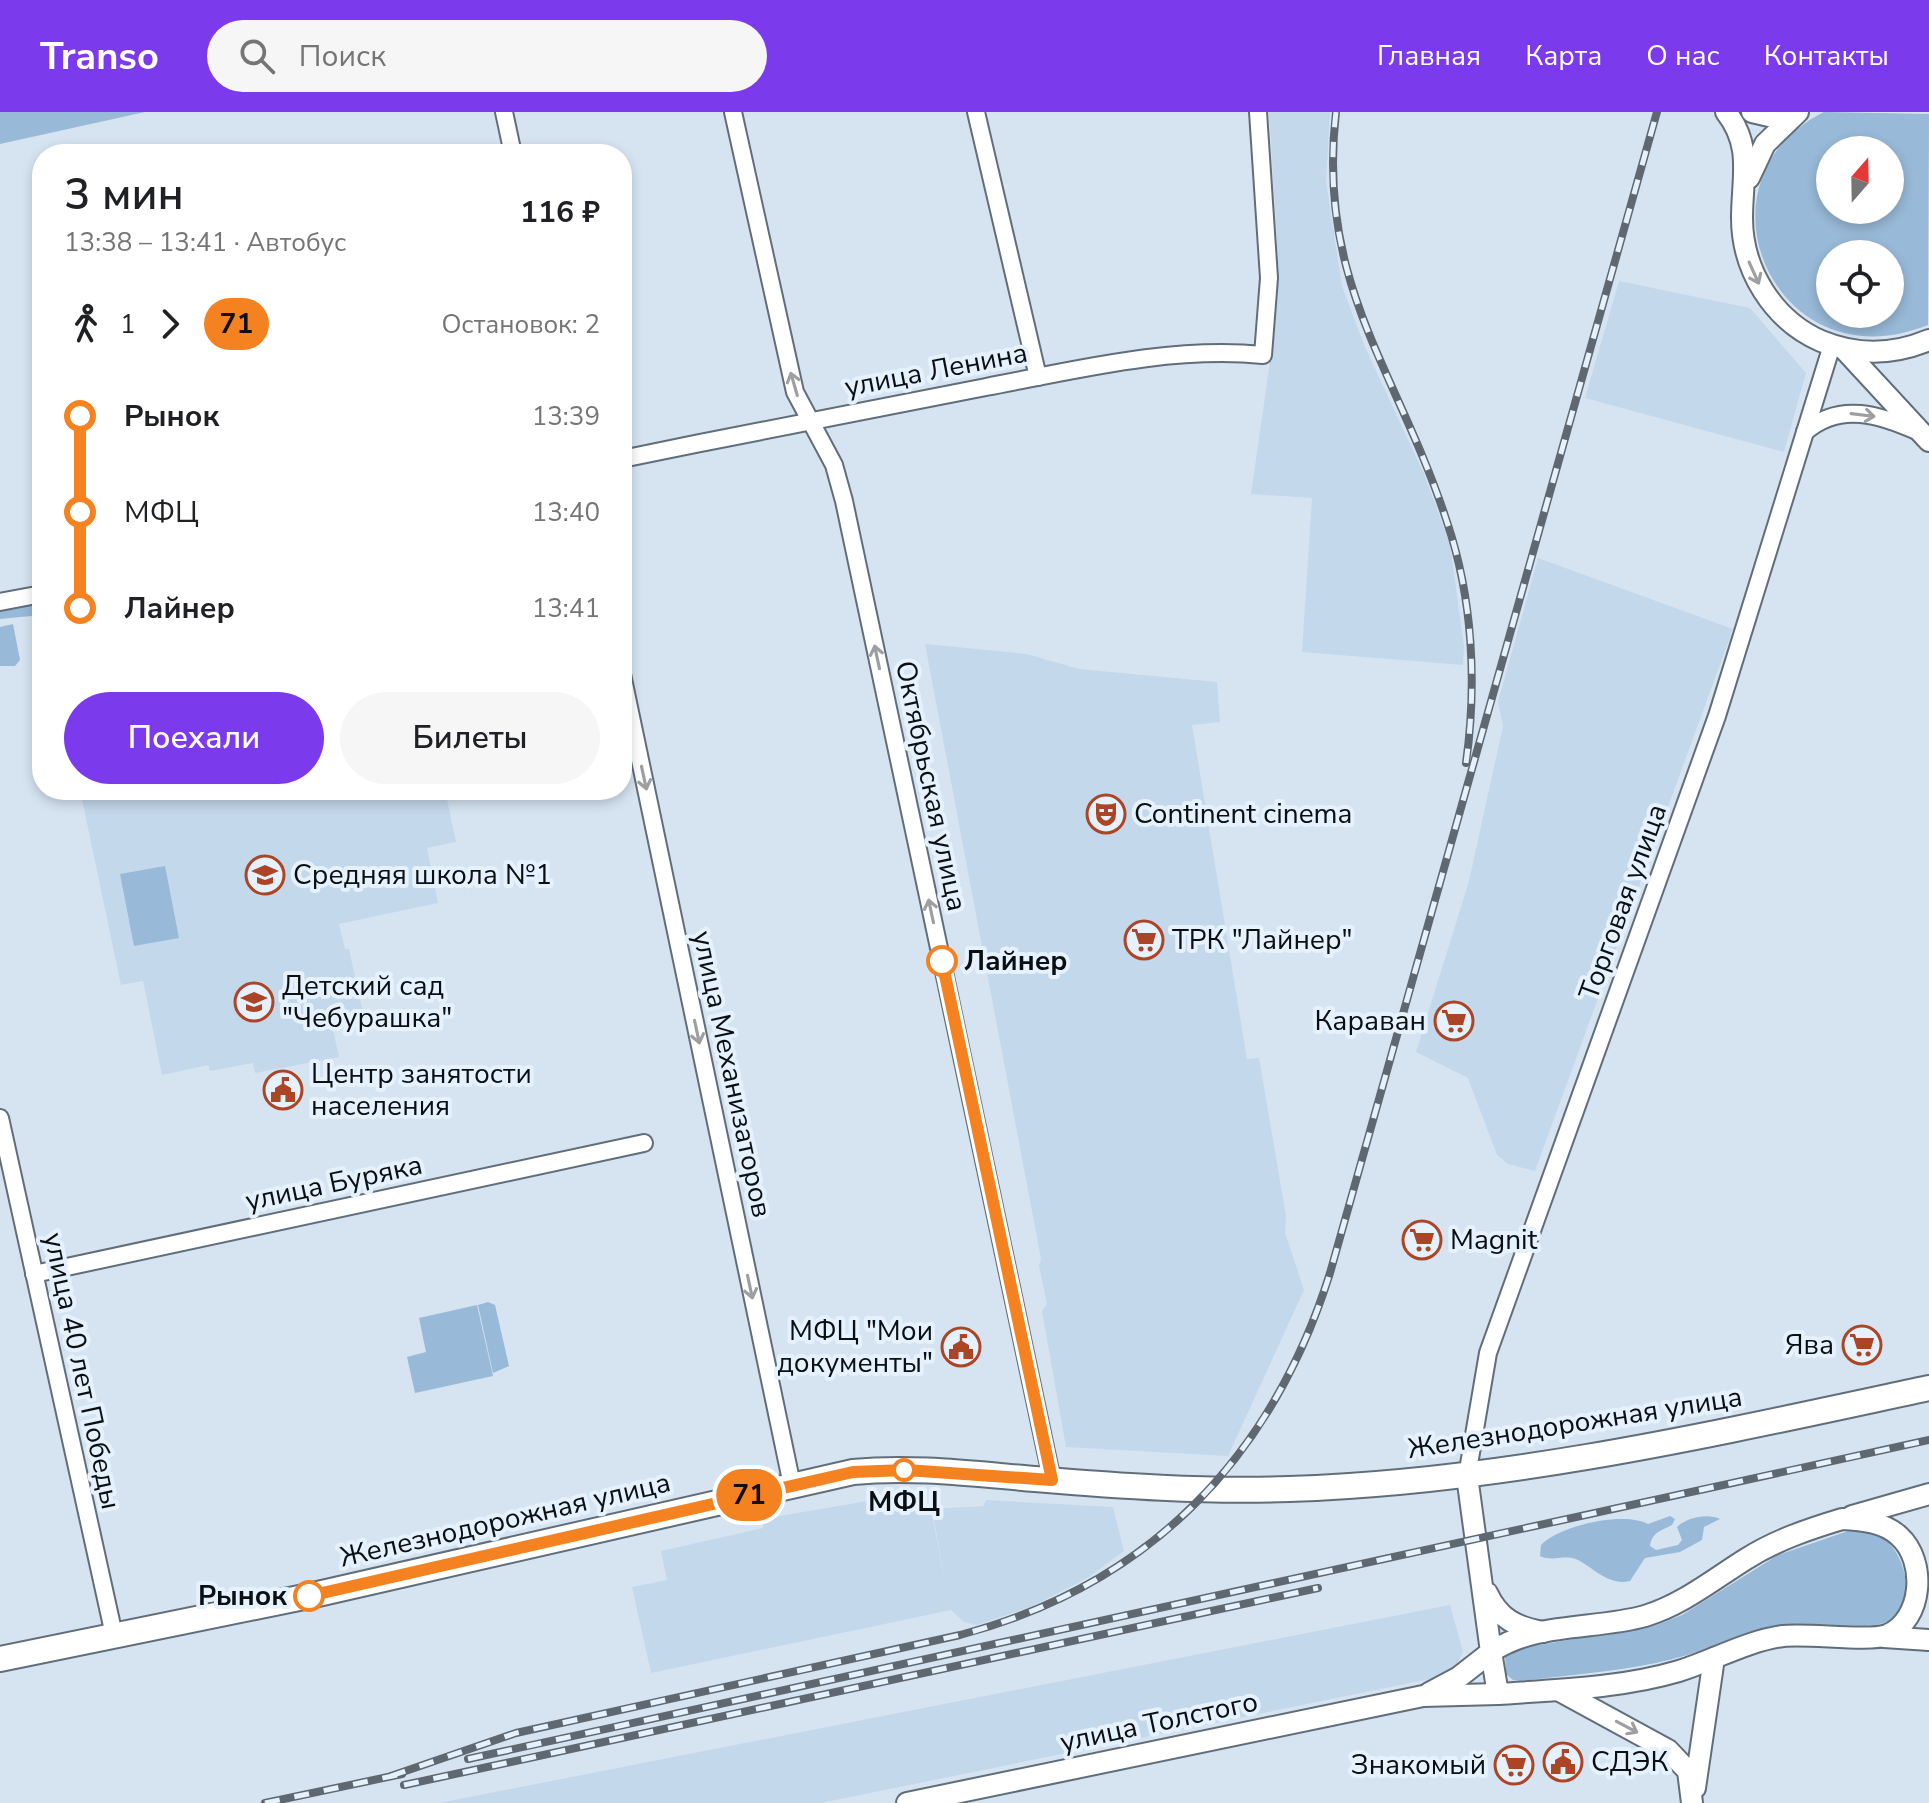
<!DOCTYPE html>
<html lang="ru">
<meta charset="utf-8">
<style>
:root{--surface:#fff;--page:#f6f6f6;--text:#202124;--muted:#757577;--accent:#7c3aed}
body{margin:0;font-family:"Nunito Sans",sans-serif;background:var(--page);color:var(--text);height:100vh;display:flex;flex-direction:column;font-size:30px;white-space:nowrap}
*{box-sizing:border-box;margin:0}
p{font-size:26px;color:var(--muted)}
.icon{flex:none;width:44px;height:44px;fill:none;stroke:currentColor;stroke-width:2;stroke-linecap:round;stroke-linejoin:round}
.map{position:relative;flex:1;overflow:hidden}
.side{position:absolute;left:32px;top:32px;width:600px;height:656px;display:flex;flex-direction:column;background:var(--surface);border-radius:32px;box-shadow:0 4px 12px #0003}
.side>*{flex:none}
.badge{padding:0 16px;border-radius:26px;font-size:28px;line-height:52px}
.needle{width:52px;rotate:20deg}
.tools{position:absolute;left:1816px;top:24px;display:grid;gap:16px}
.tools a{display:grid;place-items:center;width:88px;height:88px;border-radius:50%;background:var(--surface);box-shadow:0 4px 12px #0003;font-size:40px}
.map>.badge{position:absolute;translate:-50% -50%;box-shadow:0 0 0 4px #fff}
.legs{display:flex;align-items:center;gap:12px;height:88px;padding:0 32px;font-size:26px}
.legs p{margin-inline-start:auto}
.head{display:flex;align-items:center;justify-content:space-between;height:136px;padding:0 32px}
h1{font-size:44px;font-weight:600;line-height:60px}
.button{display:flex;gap:16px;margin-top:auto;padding:16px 32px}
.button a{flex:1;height:92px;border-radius:48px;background:var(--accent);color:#fff;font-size:32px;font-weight:600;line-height:92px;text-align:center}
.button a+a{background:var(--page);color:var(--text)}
ul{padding:0 32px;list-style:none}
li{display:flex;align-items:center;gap:28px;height:96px;font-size:30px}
li i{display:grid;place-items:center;width:12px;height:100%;margin:0 10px;background:currentColor}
li i::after{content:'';width:20px;height:20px;margin:-10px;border:6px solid;border-radius:50%;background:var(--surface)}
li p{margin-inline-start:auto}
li:first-child i{background:linear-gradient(#0000 50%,currentColor 0)}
li:last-child i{background:linear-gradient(currentColor 50%,#0000 0)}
header{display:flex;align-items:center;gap:48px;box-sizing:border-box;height:112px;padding:0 40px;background:var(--accent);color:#fff}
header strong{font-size:38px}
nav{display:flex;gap:44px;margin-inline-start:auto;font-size:28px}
.search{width:560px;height:72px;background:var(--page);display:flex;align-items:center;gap:20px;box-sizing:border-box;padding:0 28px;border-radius:44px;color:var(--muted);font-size:30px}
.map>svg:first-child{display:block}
</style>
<header>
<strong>Transo</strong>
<div class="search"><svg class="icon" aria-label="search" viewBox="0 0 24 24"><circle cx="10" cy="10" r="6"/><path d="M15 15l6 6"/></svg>Поиск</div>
<nav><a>Главная</a><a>Карта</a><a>О нас</a><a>Контакты</a></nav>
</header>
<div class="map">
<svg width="1929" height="1691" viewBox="0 0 1929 1691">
<rect width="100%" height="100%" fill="#d6e4f2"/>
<g fill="#c4d8eb">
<path d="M1269 0H1330L1326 69 1342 174 1365 235 1425 364 1450 432 1464 534 1463 553 1302 540 1312 386 1251 382 1273 229 1277 130Z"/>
<path d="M1619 169 1750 196 1806 261 1784 340 1585 286Z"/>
<path d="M1538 446 1733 517 1535 1059 1508 1052 1497 1043 1468 966 1416 940 1469 769 1503 614 1498 590Z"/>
<path d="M925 532 1027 542 1079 557 1217 570 1220 610 1192 613 1247 947 1259 946 1286 1104 1285 1120 1304 1178 1228 1344 1066 1335 1042 1199 1047 1192 1039 1154 1041 1147Z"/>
<path d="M80 678H445L456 730 427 736 438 791 339 812 345 837H349L364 906 332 913 339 945 255 961 253 951 210 959 208 953 162 963 143 869 121 873Z"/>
<path d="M879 1387 883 1399 930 1392 946 1474 932 1397 983 1394 986 1388 1113 1395 1124 1439 1089 1465 1031 1495 977 1513 964 1510 951 1498 651 1561 632 1475 667 1468 661 1439 763 1416 762 1407Z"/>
<path d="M1450 1493 1463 1540 1456 1554 1440 1565 821 1691H439Z"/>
</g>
<g fill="#98b9d8" fill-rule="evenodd">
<path d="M0 0H145L0 32Z"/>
<path d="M1824 0 1929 2 1928 213C1774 275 1686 68 1824 0ZM1830 38H1890V98H1830ZM1830 142H1890V202H1830Z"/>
<path d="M39 491 41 503 0 507V499Z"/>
<path d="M13 512 20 548 15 554H0V515Z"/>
<path d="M165 754 179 826 134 834 120 762Z"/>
<path d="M488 1190 495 1193 509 1254 493 1261 478 1193Z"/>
<path d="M477 1193 493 1264 415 1281 407 1245 426 1240 419 1206Z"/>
<path d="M1670 1404 1675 1407 1672 1413C1661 1419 1652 1420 1650 1434L1656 1438 1678 1433 1682 1428 1677 1415C1687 1405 1708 1401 1720 1407L1704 1415 1702 1428 1680 1440 1645 1446 1630 1469C1609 1474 1595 1457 1578 1448 1565 1442 1553 1450 1540 1444L1541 1433C1560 1413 1625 1399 1648 1412Z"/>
<path d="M1851 1418C1861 1419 1872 1420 1881 1425 1907 1439 1920 1500 1884 1511 1862 1518 1819 1509 1792 1513 1745 1520 1702 1542 1656 1551 1612 1560 1567 1563 1522 1569L1513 1568 1506 1562 1505 1543 1515 1537 1657 1513 1682 1503 1778 1443Z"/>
</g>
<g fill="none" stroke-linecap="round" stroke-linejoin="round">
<defs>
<g id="minor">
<path d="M504 0 513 42"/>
<path d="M733 0 795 280 834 353 844 389 1052 1368"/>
<path d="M976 0 1038 265"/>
<path d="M1805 320C1840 289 1881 303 1919 320"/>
<path d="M622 347C743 322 864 298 986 275 1076 258 1171 234 1263 243L1269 166 1258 0"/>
<path d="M0 490 42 482"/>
<path d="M622 562 792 1373"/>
<path d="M0 1006 114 1523"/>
<path d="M34 1162 644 1031"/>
<path d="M1467 1364 1488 1241 1717 604 1832 233"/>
</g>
<g id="tertiary">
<path d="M1726 0C1753 34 1742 66 1742 106 1742 158 1773 208 1821 229 1857 244 1893 243 1929 228"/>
<path d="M1752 0 1769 4 1791 0"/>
<path d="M1749 66 1765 32 1798 0"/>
<path d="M1844 237 1929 329"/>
<path d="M1852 1404 1929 1382"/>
<path d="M1842 1407C1862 1408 1884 1410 1899 1424 1927 1449 1923 1508 1887 1523 1869 1530 1809 1521 1783 1524 1747 1529 1714 1548 1679 1559 1622 1576 1557 1578 1498 1582L1491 1540C1535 1510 1595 1518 1645 1504 1682 1493 1714 1467 1746 1447 1776 1428 1809 1417 1842 1407Z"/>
<path d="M1487 1481C1499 1507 1516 1515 1543 1520"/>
<path d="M1884 1525 1929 1528"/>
<path d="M1558 1578 1668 1638 1688 1659 1692 1691"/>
<path d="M1429 1581 1459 1565 1491 1540 1467 1364"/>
<path d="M1695 1676 1714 1546"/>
<path d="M907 1691 1423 1584 1498 1582"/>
</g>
<path id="secondary" d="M0 1547 309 1484 853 1360C913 1354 974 1362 1035 1367 1119 1374 1204 1380 1289 1377 1506 1370 1718 1321 1929 1276"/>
</defs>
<use href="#minor" stroke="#616e7a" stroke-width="20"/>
<use href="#tertiary" stroke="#616e7a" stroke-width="24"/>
<use href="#secondary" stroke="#616e7a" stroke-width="28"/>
<use href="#minor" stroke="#fff" stroke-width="16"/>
<use href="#tertiary" stroke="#fff" stroke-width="20"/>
<use href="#secondary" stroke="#fff" stroke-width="24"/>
<defs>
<g id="rail">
<path d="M1336 0C1316 173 1398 259 1447 410 1473 487 1477 572 1466 651"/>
<path d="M468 1647 1929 1328"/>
<path d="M391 1664 516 1621 960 1523C1149 1473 1272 1346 1330 1161L1657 0"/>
<path d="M404 1673 1318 1476"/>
<path d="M265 1691 402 1662"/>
</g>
</defs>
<use href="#rail" stroke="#5f6870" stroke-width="8"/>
<use href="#rail" stroke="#e5f1fc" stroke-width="5" stroke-dasharray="15" stroke-linecap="butt"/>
</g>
<defs><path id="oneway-shaft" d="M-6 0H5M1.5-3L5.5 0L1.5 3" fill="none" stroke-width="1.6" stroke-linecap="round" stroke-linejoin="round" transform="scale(2)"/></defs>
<g stroke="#9d9fa1">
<use href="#oneway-shaft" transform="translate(1754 161) rotate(66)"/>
<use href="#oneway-shaft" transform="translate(794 272) rotate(-106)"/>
<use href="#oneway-shaft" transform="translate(1863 303) rotate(7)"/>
<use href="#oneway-shaft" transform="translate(877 545) rotate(-102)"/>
<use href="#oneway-shaft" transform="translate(644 666) rotate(78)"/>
<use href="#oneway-shaft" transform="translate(931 799) rotate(-102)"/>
<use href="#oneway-shaft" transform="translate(697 920) rotate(78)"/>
<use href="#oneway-shaft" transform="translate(750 1175) rotate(78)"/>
<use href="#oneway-shaft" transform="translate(1627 1615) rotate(28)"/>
</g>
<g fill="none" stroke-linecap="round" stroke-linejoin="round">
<defs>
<path id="line-1" d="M309 1484 853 1360 906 1358 1052 1368 942 849"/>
</defs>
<use href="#line-1" stroke="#fff" stroke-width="18"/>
<use href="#line-1" stroke="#f58220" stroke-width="12"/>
</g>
<defs>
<symbol id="theatre-ring" viewBox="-11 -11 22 22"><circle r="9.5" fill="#e5f1fc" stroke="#ac4426" stroke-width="1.5"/><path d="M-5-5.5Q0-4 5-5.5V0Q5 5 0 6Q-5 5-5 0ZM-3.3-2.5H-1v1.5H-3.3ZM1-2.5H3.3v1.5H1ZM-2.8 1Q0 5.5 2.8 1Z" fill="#ac4426"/></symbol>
<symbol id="school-ring" viewBox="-11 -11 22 22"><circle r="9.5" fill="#e5f1fc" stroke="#ac4426" stroke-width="1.5"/><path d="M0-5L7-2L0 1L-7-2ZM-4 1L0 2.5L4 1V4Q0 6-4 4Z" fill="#ac4426"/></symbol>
<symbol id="supermarket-ring" viewBox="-11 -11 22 22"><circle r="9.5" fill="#e5f1fc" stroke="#ac4426" stroke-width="1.5"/><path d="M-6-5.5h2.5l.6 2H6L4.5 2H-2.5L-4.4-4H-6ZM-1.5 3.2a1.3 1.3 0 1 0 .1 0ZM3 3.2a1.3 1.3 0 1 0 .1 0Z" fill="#ac4426"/></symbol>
<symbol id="civic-ring" viewBox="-11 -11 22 22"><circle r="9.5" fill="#e5f1fc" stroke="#ac4426" stroke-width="1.5"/><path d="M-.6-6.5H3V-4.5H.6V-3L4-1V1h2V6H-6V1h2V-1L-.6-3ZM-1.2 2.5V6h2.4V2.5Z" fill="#ac4426"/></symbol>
</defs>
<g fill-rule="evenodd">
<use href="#theatre-ring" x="1084" y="680" width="44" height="44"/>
<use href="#school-ring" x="243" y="741" width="44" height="44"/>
<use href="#supermarket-ring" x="1122" y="806" width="44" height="44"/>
<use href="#school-ring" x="232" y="868" width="44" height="44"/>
<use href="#supermarket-ring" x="1432" y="887" width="44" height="44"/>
<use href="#civic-ring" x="261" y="956" width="44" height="44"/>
<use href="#supermarket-ring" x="1400" y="1106" width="44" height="44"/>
<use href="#supermarket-ring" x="1840" y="1211" width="44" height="44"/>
<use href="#civic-ring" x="939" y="1213" width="44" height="44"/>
<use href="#civic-ring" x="1541" y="1628" width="44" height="44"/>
<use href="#supermarket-ring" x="1492" y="1631" width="44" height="44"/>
</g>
<g fill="#fff" stroke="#f58220" stroke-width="4">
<circle cx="942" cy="849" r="14"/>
<circle cx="904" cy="1358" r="10"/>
<circle cx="309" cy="1484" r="14"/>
</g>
<g text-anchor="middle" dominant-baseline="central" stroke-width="8" stroke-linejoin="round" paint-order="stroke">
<g font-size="28" fill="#0a0f13" stroke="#e5f1fc">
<text transform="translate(936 258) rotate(-11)">улица Ленина</text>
<text transform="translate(931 674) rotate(78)">Октябрьская улица</text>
<text transform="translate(1623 790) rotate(-70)">Торговая улица</text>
<text transform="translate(732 962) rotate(78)">улица Механизаторов</text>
<text transform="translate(334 1071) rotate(-12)">улица Буряка</text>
<text transform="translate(82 1259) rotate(78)">улица 40 лет Победы</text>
<text transform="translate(1575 1311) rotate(-9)">Железнодорожная улица</text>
<text transform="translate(505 1408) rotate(-13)">Железнодорожная улица</text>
<text transform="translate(1159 1610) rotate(-12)">улица Толстого</text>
</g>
<g font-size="28" fill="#0a0f13" stroke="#e5f1fc" text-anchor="start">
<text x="1134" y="702">Continent cinema</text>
<text x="293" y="763">Средняя школа №1</text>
<text x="1172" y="828">ТРК "Лайнер"</text>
<text x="282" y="874">Детский сад<tspan x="282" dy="32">"Чебурашка"</tspan></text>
<text x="1426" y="909" text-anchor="end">Караван</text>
<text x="311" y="962">Центр занятости<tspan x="311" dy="32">населения</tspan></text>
<text x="1450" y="1128">Magnit</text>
<text x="933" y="1219" text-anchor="end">МФЦ "Мои<tspan x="933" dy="32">документы"</tspan></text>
<text x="1834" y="1233" text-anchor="end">Ява</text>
<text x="1591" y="1650">СДЭК</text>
<text x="1486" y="1653" text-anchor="end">Знакомый</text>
</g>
<g font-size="28" font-weight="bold" fill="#0a0f13" stroke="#e5f1fc" text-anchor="start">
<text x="964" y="849">Лайнер</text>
<text x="904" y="1390" text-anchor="middle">МФЦ</text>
<text x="287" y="1484" text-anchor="end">Рынок</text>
</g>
</g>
</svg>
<div class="tools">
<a><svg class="needle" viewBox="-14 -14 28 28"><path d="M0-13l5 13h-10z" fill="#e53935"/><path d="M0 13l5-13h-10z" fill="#757577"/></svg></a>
<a><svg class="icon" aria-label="locate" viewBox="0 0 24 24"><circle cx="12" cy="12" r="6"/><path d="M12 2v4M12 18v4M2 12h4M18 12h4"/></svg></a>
</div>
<b class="badge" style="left:749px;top:1383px;background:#f58220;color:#111">71</b>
<section class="side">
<div class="head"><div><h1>3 мин</h1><p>13:38 – 13:41 · Автобус</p></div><b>116 ₽</b></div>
<div class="legs"><svg class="icon" aria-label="walk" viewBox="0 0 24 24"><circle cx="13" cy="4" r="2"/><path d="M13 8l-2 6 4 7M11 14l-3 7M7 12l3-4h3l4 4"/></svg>1<svg class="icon" aria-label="forward" viewBox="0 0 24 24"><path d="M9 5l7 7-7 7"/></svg><b class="badge" style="background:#f58220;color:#111">71</b><p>Остановок: 2</p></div>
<ul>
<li><i style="color:#f58220"></i><b>Рынок</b><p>13:39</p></li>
<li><i style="color:#f58220"></i><span>МФЦ</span><p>13:40</p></li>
<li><i style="color:#f58220"></i><b>Лайнер</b><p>13:41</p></li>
</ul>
<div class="button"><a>Поехали</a><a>Билеты</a></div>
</section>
</div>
